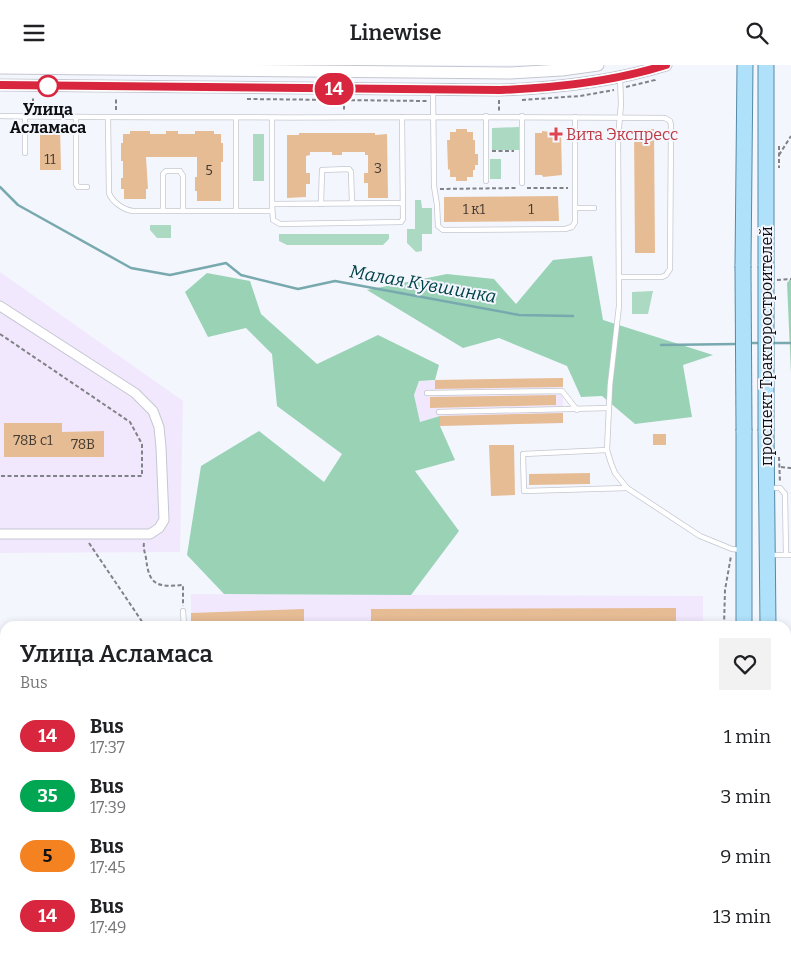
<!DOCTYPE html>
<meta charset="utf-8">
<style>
:root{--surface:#fff;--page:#f2f2f2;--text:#202124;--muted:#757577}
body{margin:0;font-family:Bitter,serif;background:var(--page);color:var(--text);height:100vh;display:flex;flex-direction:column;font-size:19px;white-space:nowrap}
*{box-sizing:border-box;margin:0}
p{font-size:16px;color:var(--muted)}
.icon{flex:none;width:28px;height:28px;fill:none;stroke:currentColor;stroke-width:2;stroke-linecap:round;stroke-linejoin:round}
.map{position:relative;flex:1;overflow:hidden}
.details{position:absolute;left:0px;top:556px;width:791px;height:336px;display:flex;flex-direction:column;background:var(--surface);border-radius:15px 15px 0 0;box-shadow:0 2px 8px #0003}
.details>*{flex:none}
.badge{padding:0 10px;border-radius:16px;font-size:18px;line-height:32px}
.map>.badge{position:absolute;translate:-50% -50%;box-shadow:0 0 0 2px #fff}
.round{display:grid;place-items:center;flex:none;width:52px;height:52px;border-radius:0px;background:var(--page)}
.overview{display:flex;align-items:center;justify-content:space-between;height:85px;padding:0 20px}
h1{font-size:24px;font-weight:600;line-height:38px}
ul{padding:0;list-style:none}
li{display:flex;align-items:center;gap:15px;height:60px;padding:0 20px}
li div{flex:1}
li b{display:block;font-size:19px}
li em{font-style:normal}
li .badge{min-width:55px;font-weight:700;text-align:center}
header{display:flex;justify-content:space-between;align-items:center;height:65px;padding:0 20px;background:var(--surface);font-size:22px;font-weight:600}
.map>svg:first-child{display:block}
</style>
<header><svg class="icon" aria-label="menu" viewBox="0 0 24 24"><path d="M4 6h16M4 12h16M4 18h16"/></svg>Linewise<svg class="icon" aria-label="search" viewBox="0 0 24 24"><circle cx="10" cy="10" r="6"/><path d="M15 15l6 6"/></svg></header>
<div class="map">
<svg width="791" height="892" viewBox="0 0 791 892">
<rect width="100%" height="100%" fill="#f4f6fe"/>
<g fill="#f1e8fd">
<path d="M0 207 183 336 180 487 0 488Z"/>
<path d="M563 313V358L440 361V351L420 357 414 330 419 316Z"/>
<path d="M191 529 703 531V561H191Z"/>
</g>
<g fill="#abd9c1">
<path d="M519 62V85H492V63Z"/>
<rect x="253" y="69" width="11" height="47"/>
<rect x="490" y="94" width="11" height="20"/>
<path d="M415 135H421L422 143H432V169H422V186L416 187 407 178V164H415Z"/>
<path d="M150 160H171V173H157L150 165Z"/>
<path d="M279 169H389V174L383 180H287L279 176Z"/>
<path d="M653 226 648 249H632V227Z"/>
<path d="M786 634 791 637V703L786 706Z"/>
<rect x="743" y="888" width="29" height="4"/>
</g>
<g fill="#9ad2b6">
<path d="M592 191 603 255 713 290 683 300 692 352 635 359 602 331 581 332 567 301 499 273 463 283 367 225 447 209 494 214 516 239 553 195Z"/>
<path d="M207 208 250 216 261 249 317 299 378 270 439 300 435 315 419 316 414 330 420 357 440 351V361L455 395 415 406 459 466 411 530 224 529 187 490 201 401 259 366 324 417 342 389 277 341 272 289 246 263 208 272 185 227Z"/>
<path d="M791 213V309L787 218Z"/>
</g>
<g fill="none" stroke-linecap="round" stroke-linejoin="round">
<g stroke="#77a9ae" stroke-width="2.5">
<path d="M0 122 18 140 131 203 170 210 226 198 241 210 298 224 335 216 519 250 573 251"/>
<path d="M748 278H760"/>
<path d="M770 278H791"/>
<path d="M661 280 737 279"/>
</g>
</g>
<g fill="#e6bc95">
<path d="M40 61H60L61 105H40Z"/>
<path d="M456 64H467V67H473V75H475V89H478V100H475V105H473V112H467V116H456V112H450V104L448 105 447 75H450V67H456Z"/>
<path d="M634 64H654L655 188H635Z"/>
<path d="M130 66H150V69H166V66H178V69H195V66H214V69H221V78H223V97H221V136H197V126H195V112H197V92H146L148 124H146V134H124V124H121V113H123V96H121V78H123V69H130Z"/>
<path d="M542 66 561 68 562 110 543 112 542 110H535V68H542Z"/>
<path d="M299 68H375V70L387 69 388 133H368V118H364V108H368V90H365V87H342V90H332V87H310V90L306 91V108H310V119H306V132L287 133V70H299Z"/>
<path d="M558 131 559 156 444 157V132Z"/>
<path d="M563 313V322L435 324V315Z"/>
<path d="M556 330V340L430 343V332Z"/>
<path d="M563 348V358L440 361V351Z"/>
<path d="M4 358H62V367L104 366V392H4Z"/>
<rect x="653" y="369" width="13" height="11"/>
<path d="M489 380H514L515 430 491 431Z"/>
<path d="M590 408V419L529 420V409Z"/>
<path d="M676 543V561H371V544Z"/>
<path d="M304 544V561H191V548Z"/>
</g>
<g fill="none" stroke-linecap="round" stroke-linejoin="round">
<defs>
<g id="service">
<path d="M620 12 621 39 618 74 619 241 610 320 607 385 611 398 615 408 627 423 700 471 732 484 742 485"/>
<path d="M433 25 434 121 437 140 438 161 443 165 565 164 572 162 575 157V52"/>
<path d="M0 51C222 54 443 51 665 53L670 56 671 60 670 204 666 210 662 212H619"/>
<path d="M486 51V116"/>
<path d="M522 51V118"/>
<path d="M25 52V88"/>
<path d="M76 52V119L78 122H87"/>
<path d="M108 53 109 128C112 137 124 145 133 146H272"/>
<path d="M236 53V146"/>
<path d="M272 53V139L402 138"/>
<path d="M272 139 273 155 280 159 401 157 403 154 402 52"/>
<path d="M321 139 322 105 349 104 351 107 352 138"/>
<path d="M575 143H594"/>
<path d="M163 146V109L166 106H180L183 111V146"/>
<path d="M427 328 562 326 577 345"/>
<path d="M439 347 609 343"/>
<path d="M607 385 523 389 524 426 627 423"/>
<path d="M770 423H780L785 429 786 490"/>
<path d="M771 490H791"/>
<path d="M183 546 184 561"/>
<path d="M739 888V892"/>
<path d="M785 888V892"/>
</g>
<path id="minor" d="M0 241 135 328 153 346 159 362 161 382 164 455 159 463 150 469H0"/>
<g id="tertiary">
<path d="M0 3 510 8 562 5 598 0"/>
<path d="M0 20 500 25C556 23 612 17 666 0"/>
</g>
<g id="primary">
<path d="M743 201 745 0"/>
<path d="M766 201V0"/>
<path d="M766 366 768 561"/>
<path d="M744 561V366"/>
<path d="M786 618 791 623"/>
<path d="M0 659H5"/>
<path d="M0 682H5"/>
<path d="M786 717 791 714"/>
</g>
</defs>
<use href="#service" stroke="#c4c7d1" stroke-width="6"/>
<use href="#minor" stroke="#c4c7d1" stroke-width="11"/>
<use href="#tertiary" stroke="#c4c7d1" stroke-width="13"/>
<use href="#primary" stroke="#548aa6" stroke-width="17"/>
<g stroke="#818288" stroke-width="2" stroke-dasharray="4 2.5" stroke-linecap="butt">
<path d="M626 22 655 15V13"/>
<path d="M247 34 427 36"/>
<path d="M344 34V47"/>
<path d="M499 35V46"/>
<path d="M522 35 580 31 614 25"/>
<path d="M33 44V31"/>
<path d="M116 45V32"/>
<path d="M779 81V103"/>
<path d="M492 86H514"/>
<path d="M779 90 791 71"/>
<path d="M527 123H568"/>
<path d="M440 124 518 123"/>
<path d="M777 215 791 214"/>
<path d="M0 269 130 357 142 379V411H0"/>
<path d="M779 392 780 418"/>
<path d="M781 402 791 403"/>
<path d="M89 478 145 561"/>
<path d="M144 478C143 483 145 488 146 493 149 521 157 522 183 520V541"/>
<path d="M724 561 725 525 731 491"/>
<path d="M0 641H5"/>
<path d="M0 702H5"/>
<path d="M786 737 791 736"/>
</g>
<use href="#service" stroke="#fff" stroke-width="4.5"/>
<use href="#minor" stroke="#fff" stroke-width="9"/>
<use href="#tertiary" stroke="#fff" stroke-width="11"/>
<use href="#primary" stroke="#afe1fa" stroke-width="15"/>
<defs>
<g id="primary-bridge">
<path d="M743 201 744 366"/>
<path d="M766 201V366"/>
</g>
</defs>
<use href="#primary-bridge" stroke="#548aa6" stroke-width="17" stroke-linecap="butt"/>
<use href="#primary-bridge" stroke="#afe1fa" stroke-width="15"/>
</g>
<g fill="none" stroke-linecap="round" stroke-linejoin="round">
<defs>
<path id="line" d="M0 20 500 25C556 23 612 17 666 0"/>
</defs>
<use href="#line" stroke="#fff" stroke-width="11"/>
<use href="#line" stroke="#d7263d" stroke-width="8"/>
</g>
<circle fill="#fff" stroke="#d7263d" stroke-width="2.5" cx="48" cy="21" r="10"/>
<path fill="#e0444e" stroke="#f4f6fe" stroke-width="2" d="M553.5 61.5h5v5h5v5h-5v5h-5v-5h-5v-5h5z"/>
<g text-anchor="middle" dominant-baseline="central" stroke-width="4" stroke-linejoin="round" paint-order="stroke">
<g font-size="14" fill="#433a32">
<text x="50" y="94">11</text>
<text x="378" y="103">3</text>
<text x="209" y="105">5</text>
<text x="474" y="144">1 к1</text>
<text x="531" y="144">1</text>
<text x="33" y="375">78В с1</text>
<text x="83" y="379">78В</text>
</g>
<g font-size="16" font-weight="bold" fill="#0d0e11" stroke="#f4f6fe">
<text x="48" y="44">Улица<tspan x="48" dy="18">Асламаса</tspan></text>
</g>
<g font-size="16" fill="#be3a42" stroke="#f4f6fe" text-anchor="start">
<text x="566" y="69">Вита Экспресс</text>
</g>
<g font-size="16" fill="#0d0e11" stroke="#f4f6fe">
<text transform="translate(766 281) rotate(-90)">проспект Тракторостроителей</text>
</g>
<g font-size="18" font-style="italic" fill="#004248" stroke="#f4f6fe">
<text transform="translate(423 219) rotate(10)">Малая Кувшинка</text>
</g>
</g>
</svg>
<b class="badge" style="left:334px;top:24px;background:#d7263d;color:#fff">14</b>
<section class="details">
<div class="overview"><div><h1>Улица Асламаса</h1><p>Bus</p></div><a class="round"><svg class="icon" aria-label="heart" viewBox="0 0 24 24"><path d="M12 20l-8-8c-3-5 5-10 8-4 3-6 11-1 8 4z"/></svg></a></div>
<ul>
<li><span class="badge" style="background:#d7263d;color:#fff">14</span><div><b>Bus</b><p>17:37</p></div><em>1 min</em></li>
<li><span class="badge" style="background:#00a651;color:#fff">35</span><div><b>Bus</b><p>17:39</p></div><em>3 min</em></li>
<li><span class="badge" style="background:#f58220;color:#111">5</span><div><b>Bus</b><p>17:45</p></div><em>9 min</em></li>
<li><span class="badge" style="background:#d7263d;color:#fff">14</span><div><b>Bus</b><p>17:49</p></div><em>13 min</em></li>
</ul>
</section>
</div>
